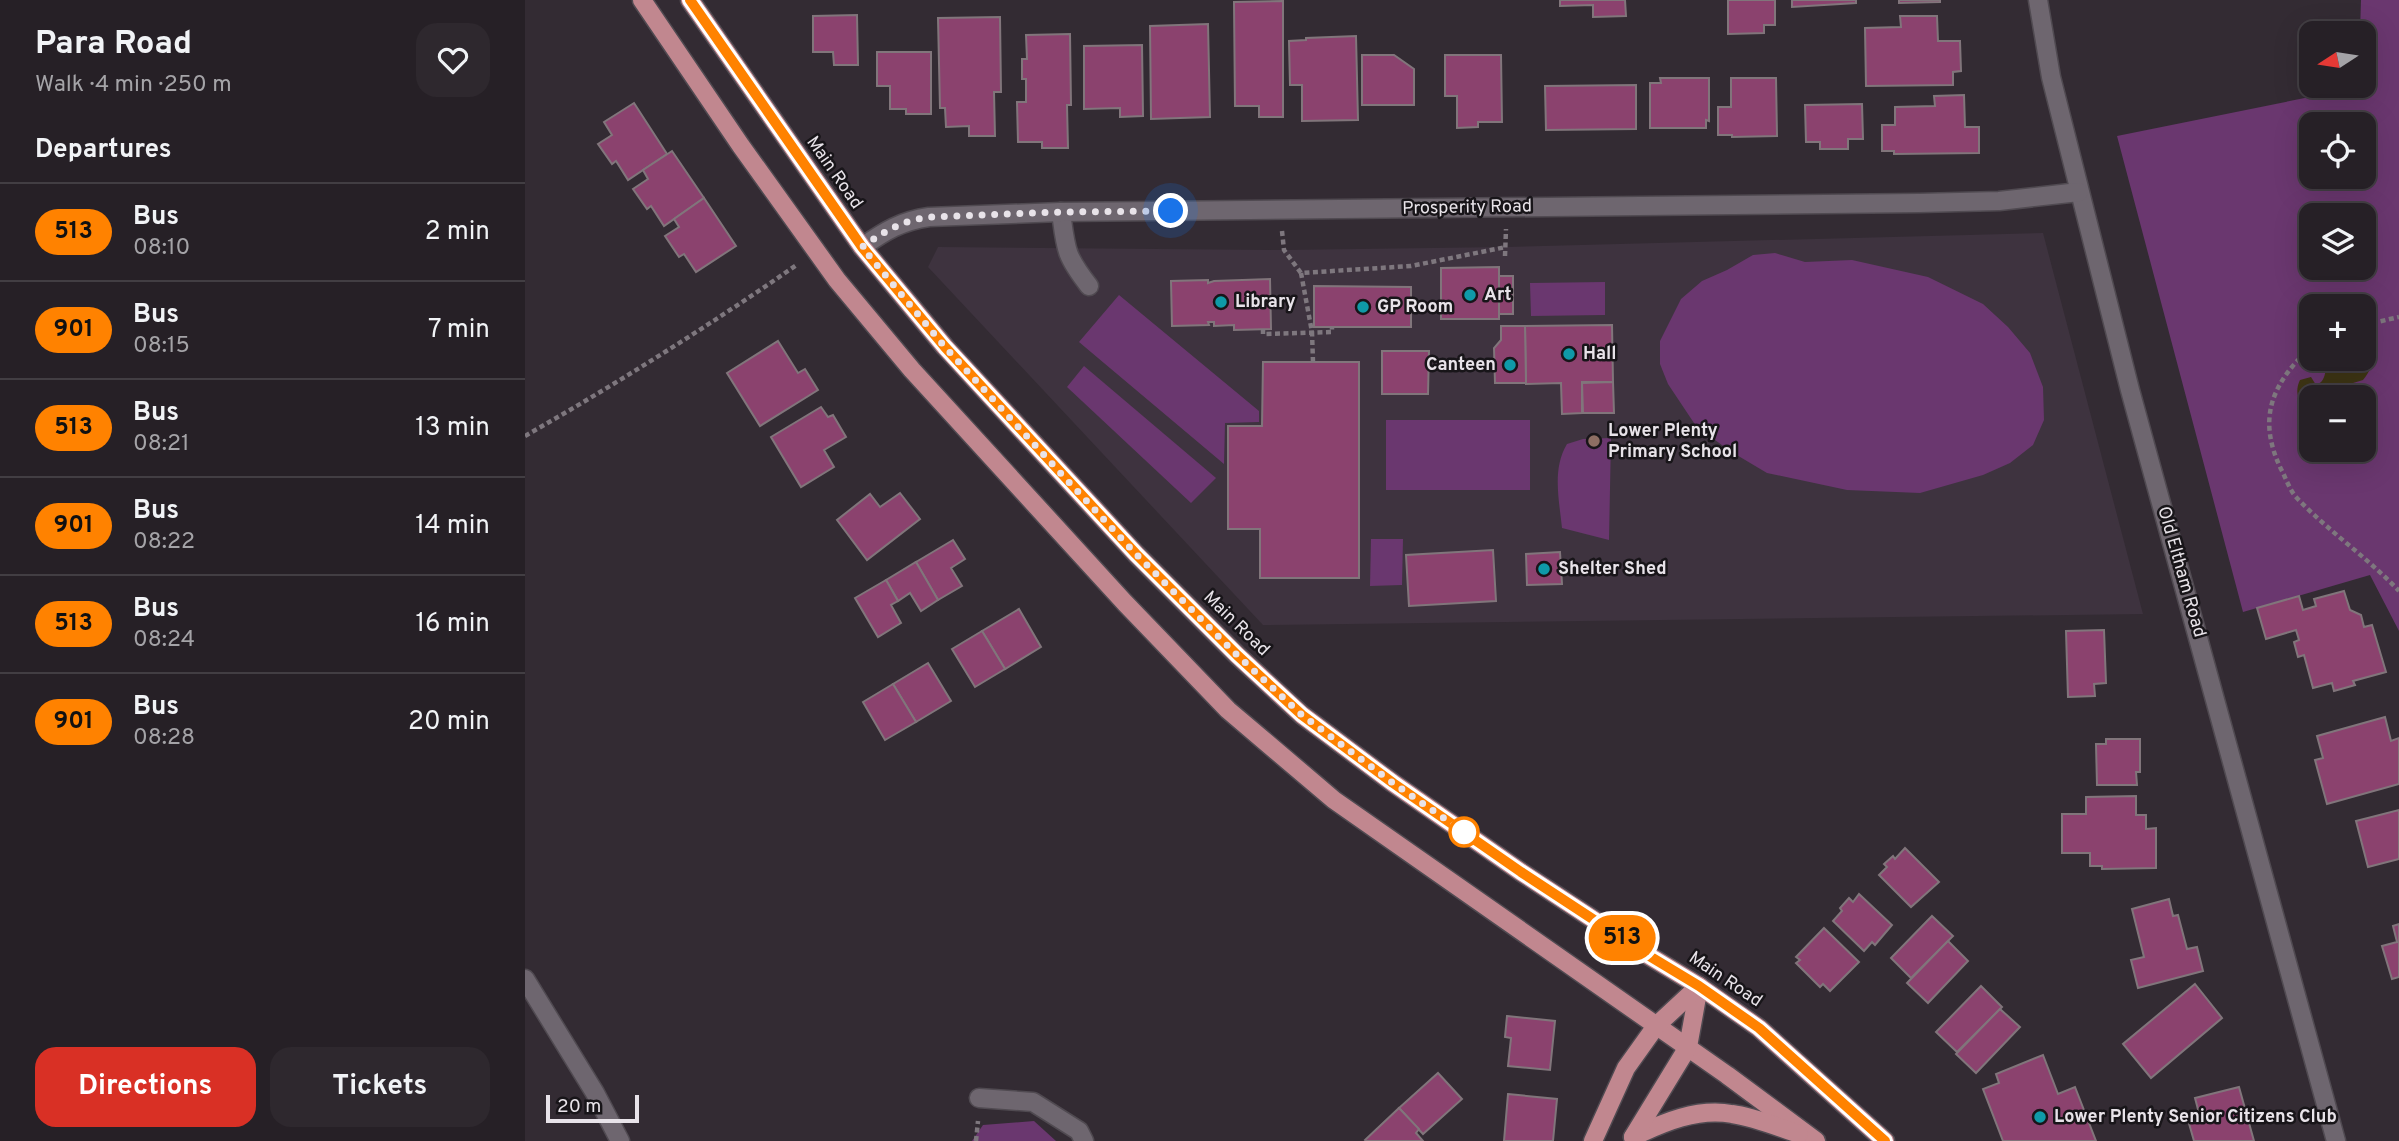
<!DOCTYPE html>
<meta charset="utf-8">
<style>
:root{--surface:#262026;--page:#2e282e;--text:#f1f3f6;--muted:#a4a3a7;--line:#423e43;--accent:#d93025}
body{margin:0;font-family:Overpass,sans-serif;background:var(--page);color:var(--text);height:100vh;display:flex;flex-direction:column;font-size:26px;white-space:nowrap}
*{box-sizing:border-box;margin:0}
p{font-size:23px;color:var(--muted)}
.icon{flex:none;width:38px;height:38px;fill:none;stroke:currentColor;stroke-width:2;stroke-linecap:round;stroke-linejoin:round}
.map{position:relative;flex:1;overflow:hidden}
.sheet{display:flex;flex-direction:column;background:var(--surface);width:525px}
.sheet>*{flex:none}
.badge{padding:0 14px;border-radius:23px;font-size:24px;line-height:46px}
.needle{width:46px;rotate:258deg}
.fabs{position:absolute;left:1774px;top:21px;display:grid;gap:14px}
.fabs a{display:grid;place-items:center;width:77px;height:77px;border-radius:14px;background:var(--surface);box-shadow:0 7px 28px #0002,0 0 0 2px var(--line);font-size:35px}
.scale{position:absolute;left:21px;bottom:18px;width:93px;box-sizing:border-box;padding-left:7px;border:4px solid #e8e3e9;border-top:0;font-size:19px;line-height:24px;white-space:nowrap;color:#e8e3e9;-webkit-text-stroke:5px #181519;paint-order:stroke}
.you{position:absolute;width:35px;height:35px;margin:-18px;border:5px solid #fff;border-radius:50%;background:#1a73e8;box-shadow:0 0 0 10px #1a73e833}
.map>.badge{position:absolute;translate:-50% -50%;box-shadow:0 0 0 4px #fff}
h2{padding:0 35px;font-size:26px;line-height:63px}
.round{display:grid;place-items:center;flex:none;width:74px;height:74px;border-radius:21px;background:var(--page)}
.head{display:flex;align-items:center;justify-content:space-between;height:119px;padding:0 35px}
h1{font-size:33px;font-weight:700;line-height:52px}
.button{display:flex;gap:14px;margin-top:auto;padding:14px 35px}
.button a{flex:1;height:80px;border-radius:21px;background:var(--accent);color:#fff;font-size:28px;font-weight:700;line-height:80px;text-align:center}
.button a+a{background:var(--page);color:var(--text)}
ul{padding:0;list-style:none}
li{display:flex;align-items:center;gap:21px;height:98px;padding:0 35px;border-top:2px solid var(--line)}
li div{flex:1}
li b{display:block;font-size:26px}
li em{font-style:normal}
li .badge{min-width:77px;font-weight:700;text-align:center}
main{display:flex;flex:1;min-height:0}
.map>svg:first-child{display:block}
</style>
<main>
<section class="sheet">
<div class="head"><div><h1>Para Road</h1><p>Walk · 4 min · 250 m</p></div><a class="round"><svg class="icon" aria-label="heart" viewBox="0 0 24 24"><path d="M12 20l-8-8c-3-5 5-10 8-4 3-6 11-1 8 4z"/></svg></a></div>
<h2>Departures</h2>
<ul>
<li><span class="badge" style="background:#ff8200;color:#111">513</span><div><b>Bus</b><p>08:10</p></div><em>2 min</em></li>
<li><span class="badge" style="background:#ff8200;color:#111">901</span><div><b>Bus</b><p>08:15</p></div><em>7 min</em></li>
<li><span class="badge" style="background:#ff8200;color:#111">513</span><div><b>Bus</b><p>08:21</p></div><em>13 min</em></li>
<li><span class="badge" style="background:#ff8200;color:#111">901</span><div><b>Bus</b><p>08:22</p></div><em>14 min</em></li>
<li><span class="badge" style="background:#ff8200;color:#111">513</span><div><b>Bus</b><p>08:24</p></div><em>16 min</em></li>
<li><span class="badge" style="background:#ff8200;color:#111">901</span><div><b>Bus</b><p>08:28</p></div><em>20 min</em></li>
</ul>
<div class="button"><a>Directions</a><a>Tickets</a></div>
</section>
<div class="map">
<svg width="1874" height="1141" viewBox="0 0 1874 1141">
<rect width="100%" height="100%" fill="#332b33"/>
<path fill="#3e333f" d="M1518 233 1618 614 738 625 403 267 413 247 759 250 981 247Z"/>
<g fill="#6a376f" fill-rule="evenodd">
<path d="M1836 0H1874V631L1845 575 1718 612 1592 136 1839 86V33H1835ZM1787 124H1839V177H1787ZM1787 215H1839V268H1787ZM1787 306H1839V359H1787ZM1787 397H1839V450H1787Z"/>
<path d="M1250 253 1280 262 1327 260 1403 277 1458 304 1483 327 1505 353 1518 387 1519 420 1508 445 1485 463 1458 475 1395 493 1322 490 1242 473 1205 451 1171 426 1143 384 1135 364V341L1156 299 1177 281 1202 270 1228 255Z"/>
<path d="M1080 282V315L1006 316 1005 283Z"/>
<path d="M594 295 734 411V422L700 423 699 464 554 342Z"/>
<path d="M559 366 691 478 666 503 542 387Z"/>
<rect x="861" y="420" width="144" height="70"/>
<path d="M1086 438 1084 540 1037 528C1034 499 1027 469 1042 444L1058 439Z"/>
<path d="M846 539H878L877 585 845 586Z"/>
<path d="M509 1121 531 1141H447L458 1125Z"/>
</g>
<path fill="#3e3515" d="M1842 350 1845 351C1850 363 1845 371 1838 380L1828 383 1825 388 1813 389 1803 397H1787V408C1773 406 1769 392 1775 380L1786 377 1791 385C1803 381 1798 368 1806 359H1839V351Z"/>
<g fill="#8b426e" stroke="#81757b" stroke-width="2">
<path d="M1035 0H1100L1101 16 1068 17V5L1035 6Z"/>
<path d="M1203 0H1250V25H1239V33L1203 34Z"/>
<path d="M1267 0H1331V3L1267 7Z"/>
<path d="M1374 0H1415V2L1374 3Z"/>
<path d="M758 1V117H734V106H710L709 2Z"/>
<path d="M332 15 333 65H309L308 52H288V16Z"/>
<path d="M1375 16H1412L1413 41H1435L1436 71 1428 72V85L1341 86 1340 28 1376 27Z"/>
<path d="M475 17 476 92H469L470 136H444V126L421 127 420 108H415L413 18Z"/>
<path d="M683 24 685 117 626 119 625 26Z"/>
<path d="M545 34 546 105H542L543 148H517V142H493L492 102H501V79H497V59H502L501 35Z"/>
<path d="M831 36 833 120 777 121V85H765L764 41 781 40V38Z"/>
<path d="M617 45 618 116 595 117V108L559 109V46Z"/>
<path d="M352 52H406V114H381V109H365V86H352Z"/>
<path d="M837 55H869L889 69V105H837Z"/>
<path d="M920 55H976L977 122H953V127L932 128V96H920Z"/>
<path d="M1135 78H1184V121L1181 120V128H1125V83H1136Z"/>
<path d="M1206 78H1251L1252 136 1207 137V135H1193V107H1206Z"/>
<path d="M1111 85V129L1021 130 1020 86Z"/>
<path d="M1439 95 1440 127H1454V153L1369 154V151H1357V125H1370V107L1410 106 1409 96Z"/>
<path d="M109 103 142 154 103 180 91 161 87 164 73 144 87 135 79 122Z"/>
<path d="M1337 104 1338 139H1323V149H1295V142H1281L1280 105Z"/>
<path d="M147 151 179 198 139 226 126 206 122 209 108 189 123 179 118 170Z"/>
<path d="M179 198 211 246 171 272 159 254 154 257 140 236 154 227 149 219Z"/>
<path d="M974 267V319H916V268Z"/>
<rect x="974" y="276" width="14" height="38"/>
<path d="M745 279 746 329 709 330V325L689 326V322H683L684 325 647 326 646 281 683 280V283L689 281Z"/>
<path d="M789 286 886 287V327H789Z"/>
<path d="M1087 325 1088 382H1057V413L1037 414 1036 383 1001 384 1000 326Z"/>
<path d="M976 326H1000L1001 383H970L969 348 976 340Z"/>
<path d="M253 341 273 373 280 369 293 390 235 426 202 373Z"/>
<path d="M857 351H904L903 394H857Z"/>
<path d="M738 362H834V578H735V529H703V426H737Z"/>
<path d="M1088 382 1089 413H1058L1057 383Z"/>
<path d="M296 407 303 417 308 415 321 437 299 450 309 467 276 487 246 437Z"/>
<path d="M375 493 395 519 342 560 312 520 345 494 355 507Z"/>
<path d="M428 540 440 559 426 568 437 586 413 600 391 562Z"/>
<path d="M968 550 971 601 884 606 881 555Z"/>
<path d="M1035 552 1037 584 1002 585 1001 554Z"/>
<path d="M391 562 413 600 396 611 385 593 373 601 361 580Z"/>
<path d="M361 580 373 601 366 605 376 623 353 637 330 598Z"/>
<path d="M1819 591 1825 610 1836 615 1839 627 1847 625 1861 672 1828 681 1830 685 1809 691 1807 683 1788 688 1779 655 1773 657 1769 642 1774 640 1771 630 1741 639 1732 608 1774 596 1778 610 1791 606 1789 599Z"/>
<path d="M494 609 516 647 480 669 457 631Z"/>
<path d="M1579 630 1581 683 1569 684 1570 696 1543 697 1541 631Z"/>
<path d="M457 631 480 669 450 687 427 649Z"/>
<path d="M403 663 426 701 391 722 368 684Z"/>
<path d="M368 684 391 722 360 740 338 702Z"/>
<path d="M1860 717 1866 741 1874 738V784L1802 804 1790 760 1798 758 1792 736Z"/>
<path d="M1581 739H1615V772H1611L1612 785H1572L1571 744H1581Z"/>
<path d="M1611 796V815H1621V829L1631 828V868L1577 869V866H1565V853H1537V814H1561V797Z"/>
<path d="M1874 810V859L1843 867 1831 821Z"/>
<path d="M1380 848 1414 882 1386 907 1354 875 1362 867 1359 864 1368 856 1370 859Z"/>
<path d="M1334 894 1367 925 1350 945 1347 942 1339 951 1308 921 1317 911 1315 908 1324 898 1328 902Z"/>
<path d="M1644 899 1648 916 1653 915 1662 949 1672 947 1678 971 1613 988 1606 960 1619 957 1607 909Z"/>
<path d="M1407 916 1428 936 1386 978 1366 958Z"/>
<path d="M1874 924V977L1867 979 1857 946 1872 942 1868 926Z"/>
<path d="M1299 928 1334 962 1305 991 1298 984 1295 987 1271 963 1275 960 1271 957Z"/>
<path d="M1423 941 1443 961 1403 1003 1382 983Z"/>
<path d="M1670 984 1697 1018 1626 1078 1598 1044Z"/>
<path d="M1456 986 1477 1007 1432 1052 1411 1032Z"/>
<path d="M1475 1009 1495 1027 1451 1073 1431 1054Z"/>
<path d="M982 1016 1030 1021 1025 1070 983 1066 986 1038 980 1037Z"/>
<path d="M1518 1055 1533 1094 1550 1087 1571 1141H1478L1458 1089 1474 1083 1471 1074Z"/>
<path d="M913 1073 937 1099 898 1134 874 1108Z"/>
<path d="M1714 1087 1729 1141H1669L1663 1120 1675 1117 1670 1098Z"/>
<path d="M983 1094 1032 1099 1028 1141H979Z"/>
<path d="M874 1108 894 1129 891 1133 898 1141H841L840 1140Z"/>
</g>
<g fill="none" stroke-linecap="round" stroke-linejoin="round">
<defs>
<g id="minor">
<path d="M1513 0 1526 77 1605 390 1811 1141"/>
<path d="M536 212C541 250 540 255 564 286"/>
<path d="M337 247C360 231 376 221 404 217L536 212 1394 203 1474 201 1554 192"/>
<path d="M0 979 70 1093 95 1141"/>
<path d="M454 1098 508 1102 554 1131 559 1141"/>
</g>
<g id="major">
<path d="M117 0 216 146 312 280 387 370 600 603 703 710 809 800 1202 1075 1291 1141"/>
<path d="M165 0 337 247 420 347 611 554 712 655 777 715 868 783 996 872 1121 954 1174 986 1234 1028 1360 1141"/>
<path d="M1108 1137C1139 1122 1172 1108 1207 1114 1229 1117 1253 1127 1274 1134"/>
<path d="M1108 1137 1163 1047 1174 986"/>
<path d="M1068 1141 1101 1068 1131 1026 1174 986"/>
</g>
</defs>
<use href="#minor" stroke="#504a51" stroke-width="21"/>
<use href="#major" stroke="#504a51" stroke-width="21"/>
<g stroke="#7e777e" stroke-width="4.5" stroke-dasharray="5 3.5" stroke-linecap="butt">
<path d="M757 231 759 250 776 273"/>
<path d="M980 256 981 229"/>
<path d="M1839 325 1874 317"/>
<path d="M738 329V334L807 332V327"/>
<path d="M1787 346C1748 382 1731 417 1756 469 1761 478 1764 489 1771 497 1803 531 1842 557 1874 591"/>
<path d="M788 362 787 332 776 273 886 266 981 247"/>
<path d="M0 436C93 383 185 325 273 264"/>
<path d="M451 1141 453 1121"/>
</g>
<use href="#minor" stroke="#6e666f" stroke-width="18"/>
<use href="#major" stroke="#c1878f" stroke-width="18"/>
</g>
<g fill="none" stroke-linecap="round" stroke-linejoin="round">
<defs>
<path id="line" d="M165 0 337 247 420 347 611 554 712 655 777 715 868 783 996 872 1121 954 1174 986 1234 1028 1360 1141"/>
</defs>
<use href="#line" stroke="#fff" stroke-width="16"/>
<use href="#line" stroke="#ff8200" stroke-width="10"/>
<path stroke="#e8e3e9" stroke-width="7" stroke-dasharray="0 12.6" d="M646 211 536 212 404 217C376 221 360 231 337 247L420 347 541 479 611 554 712 655 777 715 868 783 939 832"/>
</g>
<g fill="#0f9aa8" stroke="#181519" stroke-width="2.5">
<circle cx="945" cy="295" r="7"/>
<circle cx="696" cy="302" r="7"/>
<circle cx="838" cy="307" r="7"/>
<circle cx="1044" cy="354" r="7"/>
<circle cx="985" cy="365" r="7"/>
<circle cx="1019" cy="569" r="7"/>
<circle cx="1515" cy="1117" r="7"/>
</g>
<circle fill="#8d6e63" stroke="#181519" stroke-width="2.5" cx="1069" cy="441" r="7"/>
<circle fill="#fff" stroke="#ff8200" stroke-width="3.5" cx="939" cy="832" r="14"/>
<g text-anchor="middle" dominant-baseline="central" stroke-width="5" stroke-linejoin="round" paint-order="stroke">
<g font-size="18" fill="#e8e3e9" stroke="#181519">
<text transform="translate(309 173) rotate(55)">Main Road</text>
<text transform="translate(942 208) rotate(-1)">Prosperity Road</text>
<text transform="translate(1656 572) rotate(74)">Old Eltham Road</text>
<text transform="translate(711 624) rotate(44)">Main Road</text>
<text transform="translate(1200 980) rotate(34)">Main Road</text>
</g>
<g font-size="18" font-weight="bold" fill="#e8e3e9" stroke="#181519" text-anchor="start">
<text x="959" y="295">Art</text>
<text x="710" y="302">Library</text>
<text x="852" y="307">GP Room</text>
<text x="1058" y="354">Hall</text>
<text x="971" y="365" text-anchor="end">Canteen</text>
<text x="1083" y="431">Lower Plenty<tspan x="1083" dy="21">Primary School</tspan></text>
<text x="1033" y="569">Shelter Shed</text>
<text x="1529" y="1117">Lower Plenty Senior Citizens Club</text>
</g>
</g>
</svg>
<div class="fabs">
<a><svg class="needle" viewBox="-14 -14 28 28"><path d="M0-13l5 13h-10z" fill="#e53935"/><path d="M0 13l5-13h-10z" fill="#a4a3a7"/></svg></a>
<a><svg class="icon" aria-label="locate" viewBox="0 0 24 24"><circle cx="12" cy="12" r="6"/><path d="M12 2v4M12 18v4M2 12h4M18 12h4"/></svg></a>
<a><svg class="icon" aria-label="layers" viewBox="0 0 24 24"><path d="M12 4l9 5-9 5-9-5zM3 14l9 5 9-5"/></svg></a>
<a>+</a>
<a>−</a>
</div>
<div class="scale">20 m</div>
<div class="you" style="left:646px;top:211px"></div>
<b class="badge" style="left:1097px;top:938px;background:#ff8200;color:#111">513</b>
</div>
</main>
